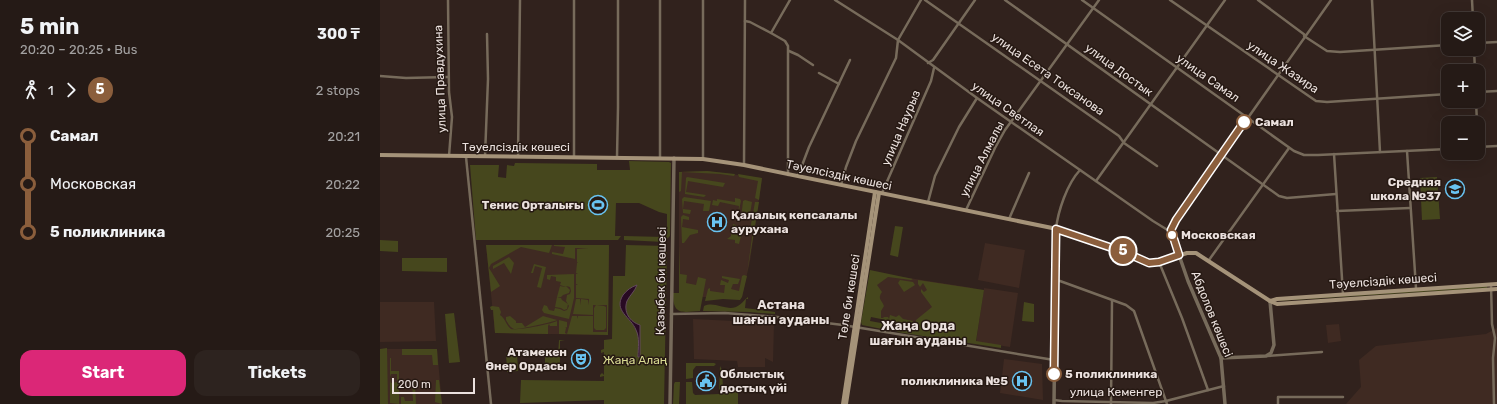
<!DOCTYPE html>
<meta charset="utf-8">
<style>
:root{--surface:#251a16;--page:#2d231f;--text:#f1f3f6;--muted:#a3a1a1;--line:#423835;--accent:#db2777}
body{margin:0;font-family:Rubik,sans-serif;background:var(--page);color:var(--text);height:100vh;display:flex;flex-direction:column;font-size:15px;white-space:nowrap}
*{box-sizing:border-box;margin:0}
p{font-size:13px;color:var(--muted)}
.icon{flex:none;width:22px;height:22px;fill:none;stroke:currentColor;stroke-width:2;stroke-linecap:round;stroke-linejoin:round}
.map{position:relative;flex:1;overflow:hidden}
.details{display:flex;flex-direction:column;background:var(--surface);width:380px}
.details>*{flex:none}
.badge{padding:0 8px;border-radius:13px;font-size:14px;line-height:26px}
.buttons{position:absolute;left:1061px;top:12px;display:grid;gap:8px}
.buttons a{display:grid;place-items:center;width:44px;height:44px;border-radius:8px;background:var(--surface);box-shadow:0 4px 16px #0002,0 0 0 1px var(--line);font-size:20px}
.scale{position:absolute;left:12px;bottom:10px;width:83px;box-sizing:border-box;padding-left:4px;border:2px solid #ebe1de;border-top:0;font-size:11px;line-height:14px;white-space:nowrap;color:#ebe1de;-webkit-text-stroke:3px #261913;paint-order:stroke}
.map>.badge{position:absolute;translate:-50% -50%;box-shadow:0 0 0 2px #fff}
.legs{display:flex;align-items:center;gap:6px;height:44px;padding:0 20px;font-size:13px}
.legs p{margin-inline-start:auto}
.summary{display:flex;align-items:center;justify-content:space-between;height:68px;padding:0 20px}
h1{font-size:22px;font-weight:700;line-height:30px}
.primary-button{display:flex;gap:8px;margin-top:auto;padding:8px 20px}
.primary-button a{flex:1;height:46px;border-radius:12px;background:var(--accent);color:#fff;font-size:16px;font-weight:700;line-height:46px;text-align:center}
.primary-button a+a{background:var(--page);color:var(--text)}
ul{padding:0 20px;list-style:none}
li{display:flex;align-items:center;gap:14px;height:48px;font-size:15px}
li i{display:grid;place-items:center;width:6px;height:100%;margin:0 5px;background:currentColor}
li i::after{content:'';width:10px;height:10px;margin:-5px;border:3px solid;border-radius:50%;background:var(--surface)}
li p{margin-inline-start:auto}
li:first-child i{background:linear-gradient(#0000 50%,currentColor 0)}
li:last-child i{background:linear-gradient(currentColor 50%,#0000 0)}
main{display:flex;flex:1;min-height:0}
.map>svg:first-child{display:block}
</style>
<main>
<section class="details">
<div class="summary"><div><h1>5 min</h1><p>20:20 – 20:25 · Bus</p></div><b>300 ₸</b></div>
<div class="legs"><svg class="icon" aria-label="walk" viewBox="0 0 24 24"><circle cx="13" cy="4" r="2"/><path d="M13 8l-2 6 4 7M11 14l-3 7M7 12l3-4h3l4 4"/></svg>1<svg class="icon" aria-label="forward" viewBox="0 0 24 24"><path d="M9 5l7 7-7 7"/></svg><b class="badge" style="background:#8b5e3c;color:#fff">5</b><p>2 stops</p></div>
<ul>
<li><i style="color:#8b5e3c"></i><b>Самал</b><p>20:21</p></li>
<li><i style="color:#8b5e3c"></i><span>Московская</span><p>20:22</p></li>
<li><i style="color:#8b5e3c"></i><b>5 поликлиника</b><p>20:25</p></li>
</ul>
<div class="primary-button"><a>Start</a><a>Tickets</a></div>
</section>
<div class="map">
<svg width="1117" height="404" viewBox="0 0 1117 404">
<rect width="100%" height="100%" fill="#31221d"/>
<g fill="#3f2a22">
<path d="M327 171 382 178 370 261 362 297H299V172Z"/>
<path d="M605 243 645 250 639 288 598 280Z"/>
<path d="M106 245H229L228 335 115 333Z"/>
<path d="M497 273 593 288 585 335 491 316Z"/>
<path d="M604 288 638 293 630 347 596 342Z"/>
<path d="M0 302H54L56 341 0 342Z"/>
<path d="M313 319 394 323 393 362 385 358V367H358L357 361 314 359Z"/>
<path d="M959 324 961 341 948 343 946 325Z"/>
<path d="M1117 328V404H966L981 387 979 360 996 346 1106 334Z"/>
<path d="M0 349H57L62 404H0Z"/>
<path d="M624 359 662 364 663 400 620 393Z"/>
</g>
<g fill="#46471d">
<path d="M249 161 289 162 291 163 290 236 284 242 244 240V236L284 237 287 234V214L279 212 259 203H236L235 236H241L238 240H96L90 165H119L118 177 126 178 127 165 134 166 135 163 217 164V170H250Z"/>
<path d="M327 171 355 174 354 176 340 174 302 172 301 191 299 192V172Z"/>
<path d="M358 174 382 178 379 200 375 198 378 181 359 177Z"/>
<path d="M307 177 345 183 343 187 308 181 306 192 326 195 324 197 305 194 306 178Z"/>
<path d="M1057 177 1060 219 1042 220 1040 178Z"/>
<path d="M304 197 331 201 329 211H323L324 204 304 201 303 209 311 210 310 214 303 213 302 199Z"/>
<path d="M355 198 360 199 361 201 358 215 359 206 340 202 338 206 332 205 333 200 337 201V199L355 202Z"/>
<path d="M365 200 372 202 369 220 362 219 361 221V219L363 201Z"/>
<path d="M375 202H379L367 274 373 230H370Z"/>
<path d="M303 215 309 217V220L303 219 302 227 318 230V233L310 235 304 243H302L301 217Z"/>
<path d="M353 224 356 225V234L361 236 359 244 355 243V240L347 239 351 236Z"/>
<path d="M515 226 523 227 518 257 510 255Z"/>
<path d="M0 240 18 241V252L0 251Z"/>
<path d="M106 245H172L169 253 141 247 111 264 109 268 120 286 111 292Z"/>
<path d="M174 245H229L228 335 179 334V320L187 322V327L185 328H186L185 333 187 334 192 316H197L198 319V316H213V332H227V305H213V315L193 314 196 299H200V305L201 299 208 300 209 305V299L196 298V285L198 284H196V280H198H196V274H198L196 273 197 263 198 262H197V249L208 248H195V259L172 254V252L183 254 185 247 174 246Z"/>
<path d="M246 245 287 246 284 404H224V400L140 403 141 380 224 381V376L220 377V375L222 373 224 375V352L221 353V350L224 349V340L232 339 233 276H245Z"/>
<path d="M299 245 300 274 307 275 306 283 316 285 318 277 326 279 320 311C302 312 293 316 293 293H299Z"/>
<path d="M129 257 134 263 131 274 124 263 113 269V266Z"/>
<path d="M22 258H67V272L22 271Z"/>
<path d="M154 264 166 267 161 288 157 287 162 268 155 266 153 273H151Z"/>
<path d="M490 270 533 279 531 280 508 277 497 285 502 292C497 299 502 300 504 306L501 311V318H503L504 317H508L509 319 510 315 516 317 519 315 523 319 533 321V324H535L536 320 552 307 541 292V289L544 292 547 290 543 283 540 287 538 284V280L604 290 596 341 621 345V348L517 332 515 328 516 322 491 317 490 321 512 325V331L482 325 481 322Z"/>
<path d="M194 274V298L189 319 164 313 162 310 164 305 167 306 169 310 174 311 175 308 180 309 184 311 187 310 189 306 186 301 187 295 190 294 191 291 190 287 186 286 190 290 189 293 183 295 181 297H177L180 286 185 287H186L180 285 181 282 176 281V277L171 276 170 280 167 279V275Z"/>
<path d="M364 275 367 276 362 297 360 300 343 299 325 301 328 289 330 288V291L344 293 345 285H340L341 280 348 283 349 280 342 278V276L360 279 358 284H353L351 289 359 291 362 276Z"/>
<path d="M520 280 533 282 535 285 524 292 518 283Z"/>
<path d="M1107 286V288L898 301V300Z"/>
<path d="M177 297 181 298 182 300 188 304 187 309 184 310 181 308 175 307Z"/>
<path d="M368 297V299H366L365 308 395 312V314L369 312 323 311 324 306C335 301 345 311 356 307 361 305 364 300 368 297Z"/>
<path d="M644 302 654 304V322L642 321Z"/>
<path d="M216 305 224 306 226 307V328L224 330H216L214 328V308Z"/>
<path d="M112 306 119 307 121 312 120 315C125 318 126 325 131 329 135 331 172 324 177 321V326H170L169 324 168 326V334L115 333 113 310H111L110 307Z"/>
<path d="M74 313 80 362 69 363 65 314Z"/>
<path d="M130 316 136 321V323H142L145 327 163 316 177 320C173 322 137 330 134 329 130 328 128 323 126 320V317Z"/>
<path d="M179 340 185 341H180V365L177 370H169V367H145V370H143V365H165V356H178Z"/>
<path d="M7 348 8 404H0V349Z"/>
<path d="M22 349H57L58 365H53L52 355H22Z"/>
<path d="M137 352 138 371 127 372 126 353Z"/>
<path d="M10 358H11V371H19V404L10 403V378L11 383 17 382V374H11L10 377Z"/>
<path d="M306 363H334L336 364 334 366H316L313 370V378L306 379Z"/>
<path d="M340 366 342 370 343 388H358V404H306V382H312L313 393 315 395 339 394Z"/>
<path d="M56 380H59L62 404 55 402Z"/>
<path d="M32 382 35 383 36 404H21V397H24L25 401H33Z"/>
<path d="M295 382H300L299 404H293L294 384Z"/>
</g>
<path fill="#280a23" stroke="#624a5b" d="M257 285C255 291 250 295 247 301 243 312 250 322 260 325V357H258C258 348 260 338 256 330 251 317 233 311 243 295 247 290 251 287 257 285Z"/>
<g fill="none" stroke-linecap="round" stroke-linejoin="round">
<g stroke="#776b5b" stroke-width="2.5">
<path d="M68 0 69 92 72 117 69 156"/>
<path d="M194 0V157"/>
<path d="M323 0V159"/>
<path d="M455 0 518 40 597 98 773 221 786 229 791 230"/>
<path d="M545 0 739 136 744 143 777 166"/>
<path d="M625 0 899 196 907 198 956 194"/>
<path d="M702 0 914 151 924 155H938L1068 149"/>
<path d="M790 0 936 101 947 102 1068 94"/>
<path d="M878 0 925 35"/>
<path d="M992 0 1000 152"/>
<path d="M1092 0 1093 19"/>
<path d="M365 21 370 22 391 33"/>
<path d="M924 36 947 51 960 52 1068 45"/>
<path d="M1098 43 1117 42"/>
<path d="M1094 49 1095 71"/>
<path d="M409 51 418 55 433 65"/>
<path d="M548 63 553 60 595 0"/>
<path d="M439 73 459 84"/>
<path d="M0 76 26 78 68 77"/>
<path d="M1098 92 1117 91"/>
<path d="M1096 101 1097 123"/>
<path d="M1098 143V147"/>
<path d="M1098 147 1117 146"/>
<path d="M1027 151 1036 288"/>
<path d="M954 154 963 294"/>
<path d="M105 156 108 79 107 34"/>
<path d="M138 156 140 0"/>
<path d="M86 157 111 404"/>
<path d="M237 157 238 107V0"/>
<path d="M280 158V0"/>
<path d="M364 165 365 0"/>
<path d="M408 175V46L405 41 391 33 410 0"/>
<path d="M418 176 429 147 470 60"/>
<path d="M716 181 845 0"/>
<path d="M461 185 466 167 476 141 516 58 518 40 541 0"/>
<path d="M502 193 551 81 554 68"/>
<path d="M548 202 555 176 579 127 597 98"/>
<path d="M586 210 615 148 625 130 719 0"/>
<path d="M957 211 1030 208"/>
<path d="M629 219 649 173"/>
<path d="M676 229C678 211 687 184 700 170"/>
<path d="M791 230 796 220 951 0"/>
<path d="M791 230 799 255"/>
<path d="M829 260 909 148"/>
<path d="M779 262 802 318 828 390"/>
<path d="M676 281H680L746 305 754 311 787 404"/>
<path d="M1111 284 1112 324 1115 338 1113 358 1114 404"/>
<path d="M291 314 345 313 397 317 463 325 674 360"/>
<path d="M887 356 942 352"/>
<path d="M674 400 682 401 773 403 786 401 844 386"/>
<path d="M731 404 732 301"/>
<path d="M898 404V397H963"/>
</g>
<g stroke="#776b5b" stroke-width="3.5">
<path d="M799 255 808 281 841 358 845 404"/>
<path d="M841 358 886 356 891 353 894 345 890 301"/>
<path d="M290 404 294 158"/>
<path d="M674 404 676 229"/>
</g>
<g stroke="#a59379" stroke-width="4">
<path d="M0 155 323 159 364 165 682 230 744 252 769 263 779 262 807 253H816L890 301 897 304 1117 289"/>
<path d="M890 301 897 299 1117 284"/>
<path d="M463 404 495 192"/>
<path d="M466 404 499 193"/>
</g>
</g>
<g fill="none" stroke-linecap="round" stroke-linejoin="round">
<defs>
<path id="line-1" d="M674 374 676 229 744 252 769 263 779 262 799 255 791 230 796 220 864 122"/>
</defs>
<use href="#line-1" stroke="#fff" stroke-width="9"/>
<use href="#line-1" stroke="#8b5e3c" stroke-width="6"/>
</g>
<defs>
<symbol id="school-ring" viewBox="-11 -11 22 22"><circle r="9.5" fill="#261913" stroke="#69c3f1" stroke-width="1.5"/><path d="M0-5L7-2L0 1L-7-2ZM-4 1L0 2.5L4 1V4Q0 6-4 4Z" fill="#69c3f1"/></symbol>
<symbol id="stadium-ring" viewBox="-11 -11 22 22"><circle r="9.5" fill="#261913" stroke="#69c3f1" stroke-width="1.5"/><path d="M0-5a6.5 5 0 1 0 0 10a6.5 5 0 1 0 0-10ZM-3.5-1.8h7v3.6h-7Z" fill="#69c3f1"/></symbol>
<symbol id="hospital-ring" viewBox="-11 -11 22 22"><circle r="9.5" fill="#261913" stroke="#69c3f1" stroke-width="1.5"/><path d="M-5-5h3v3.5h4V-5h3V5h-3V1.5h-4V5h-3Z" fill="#69c3f1"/></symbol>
<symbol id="theatre-ring" viewBox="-11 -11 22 22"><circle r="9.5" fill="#261913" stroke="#69c3f1" stroke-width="1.5"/><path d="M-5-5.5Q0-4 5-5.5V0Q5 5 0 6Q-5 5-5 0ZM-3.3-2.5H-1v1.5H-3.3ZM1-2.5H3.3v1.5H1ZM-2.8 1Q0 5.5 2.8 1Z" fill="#69c3f1"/></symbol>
<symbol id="civic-ring" viewBox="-11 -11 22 22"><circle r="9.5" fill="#261913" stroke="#69c3f1" stroke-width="1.5"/><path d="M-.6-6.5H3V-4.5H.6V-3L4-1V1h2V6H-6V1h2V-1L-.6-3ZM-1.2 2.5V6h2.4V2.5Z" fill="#69c3f1"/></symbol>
</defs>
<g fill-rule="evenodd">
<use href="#school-ring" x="1064" y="178" width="22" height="22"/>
<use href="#stadium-ring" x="207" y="194" width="22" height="22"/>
<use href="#hospital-ring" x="326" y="211" width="22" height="22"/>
<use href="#theatre-ring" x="190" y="348" width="22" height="22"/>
<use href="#civic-ring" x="315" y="370" width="22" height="22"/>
<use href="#hospital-ring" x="631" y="370" width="22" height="22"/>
</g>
<g fill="#fff" stroke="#8b5e3c" stroke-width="2">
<circle cx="864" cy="122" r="7"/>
<circle cx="792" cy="235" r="5"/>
<circle cx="674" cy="374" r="7"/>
</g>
<g text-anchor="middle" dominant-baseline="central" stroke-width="3" stroke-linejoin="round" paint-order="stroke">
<g font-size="12" fill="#ebe1de" stroke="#261913">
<text transform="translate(903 67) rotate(34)">улица Жазира</text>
<text transform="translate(739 70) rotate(36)">улица Достык</text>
<text transform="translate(668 74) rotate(35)">улица Есета Токсанова</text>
<text transform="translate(828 78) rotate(35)">улица Самал</text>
<text transform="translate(60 79) rotate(-92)">улица Правдухина</text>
<text transform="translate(628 109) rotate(35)">улица Светлая</text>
<text transform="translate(521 128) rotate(-67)">улица Наурыз</text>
<text x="136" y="147">Тәуелсіздік көшесі</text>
<text transform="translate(602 159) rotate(-63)">улица Алмалы</text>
<text transform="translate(459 175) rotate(12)">Тәуелсіздік көшесі</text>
<text transform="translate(281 281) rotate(-89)">Қазыбек би көшесі</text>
<text transform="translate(1003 281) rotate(-4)">Тәуелсіздік көшесі</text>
<text transform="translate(469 297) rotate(-81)">Төле би көшесі</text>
<text transform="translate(832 314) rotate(68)">Абдолов көшесі</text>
<text x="736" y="392">улица Кеменгер</text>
</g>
<g font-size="12" font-weight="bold" fill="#ebe1de" stroke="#261913" text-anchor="start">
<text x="875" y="122">Самал</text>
<text x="801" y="235">Московская</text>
<text x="685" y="374">5 поликлиника</text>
</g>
<g font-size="12" font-weight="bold" fill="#ebe1de" stroke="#261913" text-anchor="end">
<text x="1061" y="182">Средняя<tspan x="1061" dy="14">школа №37</tspan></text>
<text x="204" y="205">Тенис Орталығы</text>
<text x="351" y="215" text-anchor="start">Қалалық көпсалалы<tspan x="351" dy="14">аурухана</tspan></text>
<text x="187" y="352">Атамекен<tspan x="187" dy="14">Өнер Ордасы</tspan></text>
<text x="340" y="374" text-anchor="start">Облыстық<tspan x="340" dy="14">достық үйі</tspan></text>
<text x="628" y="381">поликлиника №5</text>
</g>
<g font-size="12" fill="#d9db93" stroke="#261913">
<text x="255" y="360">Жаңа Алаң</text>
</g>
<g font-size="13" font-weight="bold" fill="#ebe1de" stroke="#261913">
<text x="401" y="304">Астана<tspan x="401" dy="15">шағын ауданы</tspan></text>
<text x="538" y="325">Жаңа Орда<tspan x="538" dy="15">шағын ауданы</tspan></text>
</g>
</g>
</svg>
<div class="buttons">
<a><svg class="icon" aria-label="layers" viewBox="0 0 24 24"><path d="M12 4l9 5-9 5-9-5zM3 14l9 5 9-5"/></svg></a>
<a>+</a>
<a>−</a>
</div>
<div class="scale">200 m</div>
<b class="badge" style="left:743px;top:251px;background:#8b5e3c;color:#fff">5</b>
</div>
</main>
